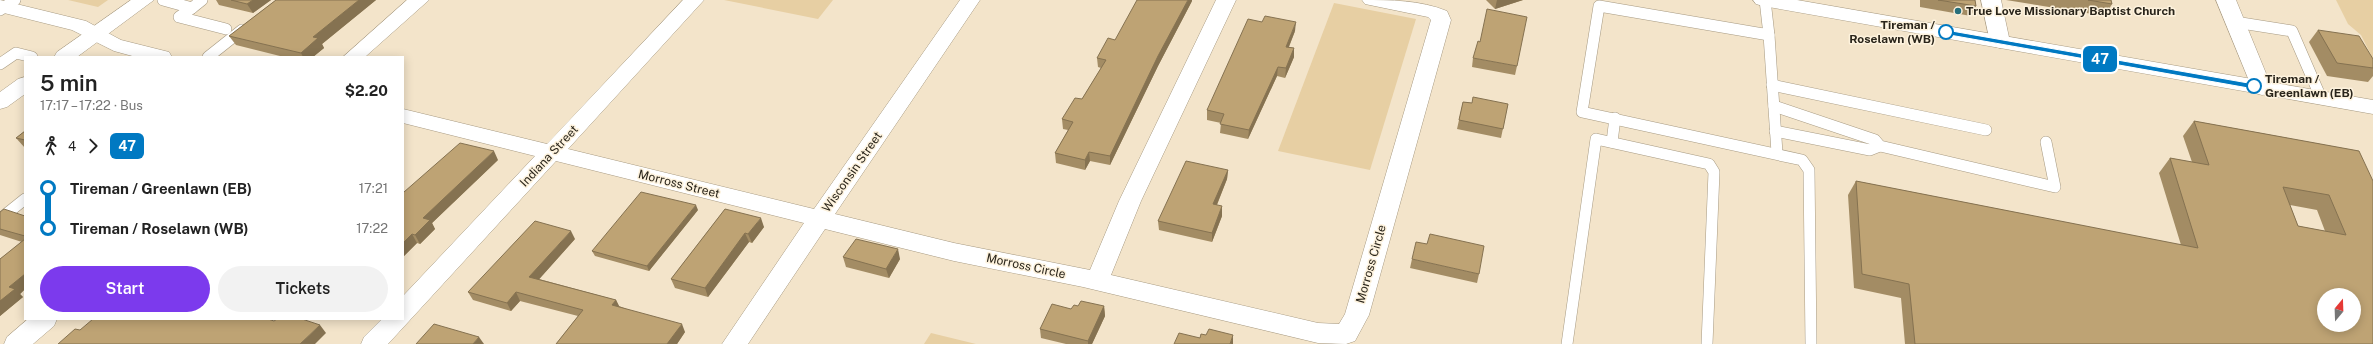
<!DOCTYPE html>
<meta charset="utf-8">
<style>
:root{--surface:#fff;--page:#f2f2f2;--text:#222;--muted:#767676;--accent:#7c3aed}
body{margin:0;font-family:"Public Sans",sans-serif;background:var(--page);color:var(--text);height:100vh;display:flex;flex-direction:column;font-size:15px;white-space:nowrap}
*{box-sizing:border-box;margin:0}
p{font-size:13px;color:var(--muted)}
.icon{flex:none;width:22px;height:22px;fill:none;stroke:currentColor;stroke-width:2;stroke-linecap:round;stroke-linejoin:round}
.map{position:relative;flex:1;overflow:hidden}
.drawer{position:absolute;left:24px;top:56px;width:380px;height:264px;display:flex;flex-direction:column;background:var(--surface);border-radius:0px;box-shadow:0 2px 10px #0003}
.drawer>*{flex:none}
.badge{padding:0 8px;border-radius:6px;font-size:14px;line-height:26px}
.needle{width:26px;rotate:19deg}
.fabs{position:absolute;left:2317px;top:288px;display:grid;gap:8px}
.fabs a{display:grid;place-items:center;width:44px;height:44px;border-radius:50%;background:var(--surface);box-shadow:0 2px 10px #0003;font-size:20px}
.map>.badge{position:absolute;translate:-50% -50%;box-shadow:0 0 0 2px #fff}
.legs{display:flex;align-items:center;gap:6px;height:44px;padding:0 16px;font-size:13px}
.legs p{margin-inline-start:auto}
.summary{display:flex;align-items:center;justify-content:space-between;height:68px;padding:0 16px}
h1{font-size:22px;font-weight:600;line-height:30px}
.action{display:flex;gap:8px;margin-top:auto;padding:8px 16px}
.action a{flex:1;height:46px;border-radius:24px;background:var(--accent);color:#fff;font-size:16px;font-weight:600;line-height:46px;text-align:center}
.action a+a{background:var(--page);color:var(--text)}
ul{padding:0 16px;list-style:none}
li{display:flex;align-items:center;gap:14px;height:40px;font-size:15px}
li i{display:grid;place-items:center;width:6px;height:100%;margin:0 5px;background:currentColor}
li i::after{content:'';width:10px;height:10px;margin:-5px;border:3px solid;border-radius:50%;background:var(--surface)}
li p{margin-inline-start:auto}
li:first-child i{background:linear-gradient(#0000 50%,currentColor 0)}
li:last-child i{background:linear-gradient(currentColor 50%,#0000 0)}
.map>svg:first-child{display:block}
</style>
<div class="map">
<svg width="2373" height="344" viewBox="0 0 2373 344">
<rect width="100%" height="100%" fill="#f3e4ca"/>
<g fill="#e7cfa3">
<path d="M68 0H108L98 7Z"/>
<path d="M724 0H833L818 19Z"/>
<path d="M2336 0H2373V59L2361 35 2348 24Z"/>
<path d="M1334 3 1416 19 1370 170 1278 151Z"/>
<path d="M931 333 976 344H924Z"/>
</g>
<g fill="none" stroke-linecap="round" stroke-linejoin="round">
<defs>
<g id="service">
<path d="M163 0 192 8 202 0"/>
<path d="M1765 0 1769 35 1599 6 1582 112 1802 160 1809 170 1811 344"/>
<path d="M192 8 179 17 226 29"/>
<path d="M0 10 15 0"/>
<path d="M2235 22 2292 31 2321 98"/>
<path d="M1769 35 1777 153"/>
<path d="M208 57 242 30"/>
<path d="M0 64 16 53 32 57"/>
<path d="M1772 85 1986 130"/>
<path d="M1774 106 1875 140 1880 146 2055 187 2046 142"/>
<path d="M1775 131 1870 150 1880 146"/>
<path d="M1612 142 1615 118"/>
<path d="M0 219 25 199"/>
<path d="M1567 344 1596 139 1709 164 1714 172 1707 344"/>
</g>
<g id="minor">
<path d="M0 0 86 21 121 40 169 52 172 57H136L114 51 72 30 0 12Z"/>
<path d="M407 0H429L365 57H343Z"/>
<path d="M683 0H704L568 149 814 209 960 0H980L835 214 954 243 1090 270 1119 201 1216 0H1236L1141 201 1111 275 1318 323 1339 324 1345 314 1431 20 1428 17 1365 4 1362 0C1391 0 1420 0 1447 11L1451 20 1369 315 1355 341 1346 344 1318 343 1083 287 954 261 825 229 748 344H722L804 223 556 161 388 344H361L364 337 382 319H403V296L535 156 403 123V109L547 144Z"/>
<path d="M1981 0H2001L2010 42 2007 46 2000 48 1993 46 1990 42Z"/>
<path d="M2216 0H2236L2272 88 2269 93 2262 95 2255 93 2252 88Z"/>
<path d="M28 319H57L54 326 33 344H4L7 337Z"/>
</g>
<g id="tertiary">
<path d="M131 0H154L77 57H54L57 52Z"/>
<path d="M1753 0H1797L2373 100V114L1763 6 1756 4Z"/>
<path d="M25 77V94L7 107 0 109V92L18 79Z"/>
</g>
</defs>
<use href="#service" stroke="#a79a82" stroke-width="12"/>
<use href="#minor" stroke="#a79a82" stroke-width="1"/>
<use href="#tertiary" stroke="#a79a82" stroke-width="1"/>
<use href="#service" stroke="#fff" stroke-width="11"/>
<use href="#minor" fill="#fff" fill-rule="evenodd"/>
<use href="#tertiary" fill="#fff" fill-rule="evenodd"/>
</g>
<g fill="#a38c64" fill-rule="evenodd">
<path d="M216 0H271L253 13 219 5Z"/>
<path d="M276 0H376L322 44 324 48 313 57H284L236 45 229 36Z"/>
<path d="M1486 0H1523L1495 9Z"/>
<path d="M1920 0H1975L1976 6 1971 16 1920 7Z"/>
<path d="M2006 0H2111L2112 4 2105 16Z"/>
<path d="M1192 1 1158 66 1110 165 1090 161 1085 170 1056 163 1055 153 1068 130 1063 129 1062 119 1082 99 1101 68 1098 67 1097 58 1115 40Z"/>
<path d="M2318 30 2373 59V76L2368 82 2327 76 2309 42Z"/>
<path d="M1295 31 1289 47 1294 48V57L1285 78 1277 76 1248 139 1220 133 1221 123 1207 120V110Z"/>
<path d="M1473 58 1517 66 1515 75 1472 67Z"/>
<path d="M1463 102 1472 103 1508 104 1501 138 1457 129Z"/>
<path d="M2194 121 2359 151 2373 344H1905L1901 298 1854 288 1848 195 1856 181 2181 245 2159 173 2170 158 2192 162 2183 136ZM2290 205 2317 210 2325 231 2298 226Z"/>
<path d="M25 131V148L16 138Z"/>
<path d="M498 160 432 223 435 229 420 244 417 243 403 257 404 192Z"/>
<path d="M1228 170 1227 179 1217 205 1222 216 1212 242 1159 230 1158 221Z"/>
<path d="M725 209 764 227 752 243 749 242 708 297 675 288 671 279Z"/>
<path d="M698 210 649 271 595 256 592 251Z"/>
<path d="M0 212 25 216V289L20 294 23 297 0 316V259L22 242 0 235Z"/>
<path d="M575 239 539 279 616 300 619 306 685 332 677 344H556L578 316 520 301 511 311 473 300 468 292Z"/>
<path d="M843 257 900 259 889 278 846 267Z"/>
<path d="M1412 259 1479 274 1477 283 1410 268Z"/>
<path d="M1078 306H1104L1105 316 1092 344H1066L1041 338 1040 329 1071 309Z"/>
</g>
<g fill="#857251">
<path d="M253 0H271L253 13 247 4Z"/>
<path d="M359 0H376L322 44 324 48 313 57H303L301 53 313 37Z"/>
<path d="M1188 0H1192V1L1158 66 1110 165V156L1158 56Z"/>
<path d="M1497 0H1523L1495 9Z"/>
<path d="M1296 22 1295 31 1285 56 1286 47Z"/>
<path d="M1294 48V57L1285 78 1286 68Z"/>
<path d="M1278 67 1277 76 1248 139 1249 130Z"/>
<path d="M494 151 498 160 432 223 435 229 420 244 415 235 423 218Z"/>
<path d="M1089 152 1090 161 1085 170V160Z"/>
<path d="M1228 170 1227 179 1213 214V204Z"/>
<path d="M696 205 698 210 649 271 647 266Z"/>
<path d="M1222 206V216L1212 242V233Z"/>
<path d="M761 218 764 227 752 243 748 234Z"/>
<path d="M571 231 575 239 534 285 529 277Z"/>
<path d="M745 233 749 242 708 297 705 288Z"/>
<path d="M412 234 417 243 403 257V243Z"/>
<path d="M898 249 900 259 889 278 886 269Z"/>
<path d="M25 274V289L20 294 23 297 0 316V301L9 287Z"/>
<path d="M516 292 520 301 511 311 507 303Z"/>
<path d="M616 300 620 308 612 305Z"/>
<path d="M1104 306 1105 316 1092 344H1088V341Z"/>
<path d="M682 324 685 332 677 344H667Z"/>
<path d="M320 325 326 333 315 344H300Z"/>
<path d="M1233 335V344H1230Z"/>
<path d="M479 337 484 344H473Z"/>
</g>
<g fill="#bea374" stroke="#857251" fill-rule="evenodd">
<path d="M231 0H253L247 4Z"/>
<path d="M276 0H359L313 37 318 38 301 53 229 36Z"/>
<path d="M1137 0H1188L1158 56 1110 156 1089 152 1085 160 1055 153 1073 122 1062 119 1075 98 1082 99 1106 60 1097 58 1108 38 1115 40Z"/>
<path d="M1938 0H1975L1976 6Z"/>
<path d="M2088 0H2111L2112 4Z"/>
<path d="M1487 9 1527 17 1517 66 1473 58 1478 41 1480 42Z"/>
<path d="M1265 16 1296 22 1286 47 1294 48 1286 68 1278 67 1249 130 1220 124 1224 114 1207 110 1248 19 1262 22Z"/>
<path d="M2318 30 2359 36 2373 59V68L2337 63Z"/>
<path d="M1473 97 1508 104 1503 129 1459 120 1463 102 1472 103Z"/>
<path d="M2194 121 2359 151 2373 181V344H1915L1909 284 1862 274 1856 181 2198 248 2170 158 2209 165ZM2283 187 2329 195 2346 235 2298 226ZM2324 295H2354V325H2324Z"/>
<path d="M25 131V140L16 138Z"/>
<path d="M460 143 494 151 423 218 430 220 415 235 412 234 403 243V192H404Z"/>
<path d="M1186 161 1228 170 1213 204 1222 206 1212 233 1158 221Z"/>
<path d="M641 192 696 205 647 266 592 251Z"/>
<path d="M4 209 25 216V236L0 229V212Z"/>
<path d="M725 209 761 218 748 234 745 233 705 288 671 279Z"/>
<path d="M535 221 571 231 529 277 616 300 612 305 682 324 667 344H556L583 310 516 292 507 303 468 292Z"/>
<path d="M1430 234 1484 246 1479 274 1412 259 1416 242 1427 244Z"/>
<path d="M25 239V274L9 287 15 289 0 301V259Z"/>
<path d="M856 239 898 249 886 269 843 257Z"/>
<path d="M1081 301 1104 306 1088 341 1040 329 1052 304 1071 309 1074 305 1078 306Z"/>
<path d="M93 319H268L274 321 277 319H302L320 325 300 344H58L75 329 80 330Z"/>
<path d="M434 324 479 337 473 344H416Z"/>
<path d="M1209 329 1233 335 1230 344H1174L1179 333 1200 338 1201 334 1206 335Z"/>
</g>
<path fill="#0079c2" stroke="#fff" d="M1946 30 2254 84 2258 86 2254 89 1944 34 1943 32Z"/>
<circle fill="#276f7b" stroke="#fdf2dd" stroke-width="1.5" cx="1958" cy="11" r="4"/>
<g fill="#fff" stroke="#0079c2" stroke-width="2">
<circle cx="1946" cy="32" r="7"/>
<circle cx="2254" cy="86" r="7"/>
</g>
<g text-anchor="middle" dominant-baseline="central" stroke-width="3" stroke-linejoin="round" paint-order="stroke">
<g font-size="12" font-weight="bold" fill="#2a251b" stroke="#fdf2dd" text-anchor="start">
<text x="1966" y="11">True Love Missionary Baptist Church</text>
</g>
<g font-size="12" font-weight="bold" fill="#2a251b" stroke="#fdf2dd" text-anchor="end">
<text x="1935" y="25">Tireman /<tspan x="1935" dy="14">Roselawn (WB)</tspan></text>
<text x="2265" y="79" text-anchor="start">Tireman /<tspan x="2265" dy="14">Greenlawn (EB)</tspan></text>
</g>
<g font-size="12" fill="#2a251b" stroke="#fdf2dd">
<text transform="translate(549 156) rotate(-47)">Indiana Street</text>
<text transform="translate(852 172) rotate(-55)">Wisconsin Street</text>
<text transform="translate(679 184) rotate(14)">Morross Street</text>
<text transform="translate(1371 264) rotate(-74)">Morross Circle</text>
<text transform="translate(1026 266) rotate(12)">Morross Circle</text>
</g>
</g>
</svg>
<div class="fabs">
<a><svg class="needle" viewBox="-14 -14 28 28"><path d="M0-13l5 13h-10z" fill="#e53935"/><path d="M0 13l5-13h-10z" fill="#767676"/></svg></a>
</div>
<b class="badge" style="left:2100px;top:59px;background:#0079c2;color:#fff">47</b>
<section class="drawer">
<div class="summary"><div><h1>5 min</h1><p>17:17 – 17:22 · Bus</p></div><b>$2.20</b></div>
<div class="legs"><svg class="icon" aria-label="walk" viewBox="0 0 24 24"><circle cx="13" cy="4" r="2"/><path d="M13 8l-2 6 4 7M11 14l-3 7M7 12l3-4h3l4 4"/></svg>4<svg class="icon" aria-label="forward" viewBox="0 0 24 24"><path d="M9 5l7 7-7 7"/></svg><b class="badge" style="background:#0079c2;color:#fff">47</b></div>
<ul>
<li><i style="color:#0079c2"></i><b>Tireman / Greenlawn (EB)</b><p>17:21</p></li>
<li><i style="color:#0079c2"></i><b>Tireman / Roselawn (WB)</b><p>17:22</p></li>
</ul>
<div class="action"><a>Start</a><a>Tickets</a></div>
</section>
</div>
